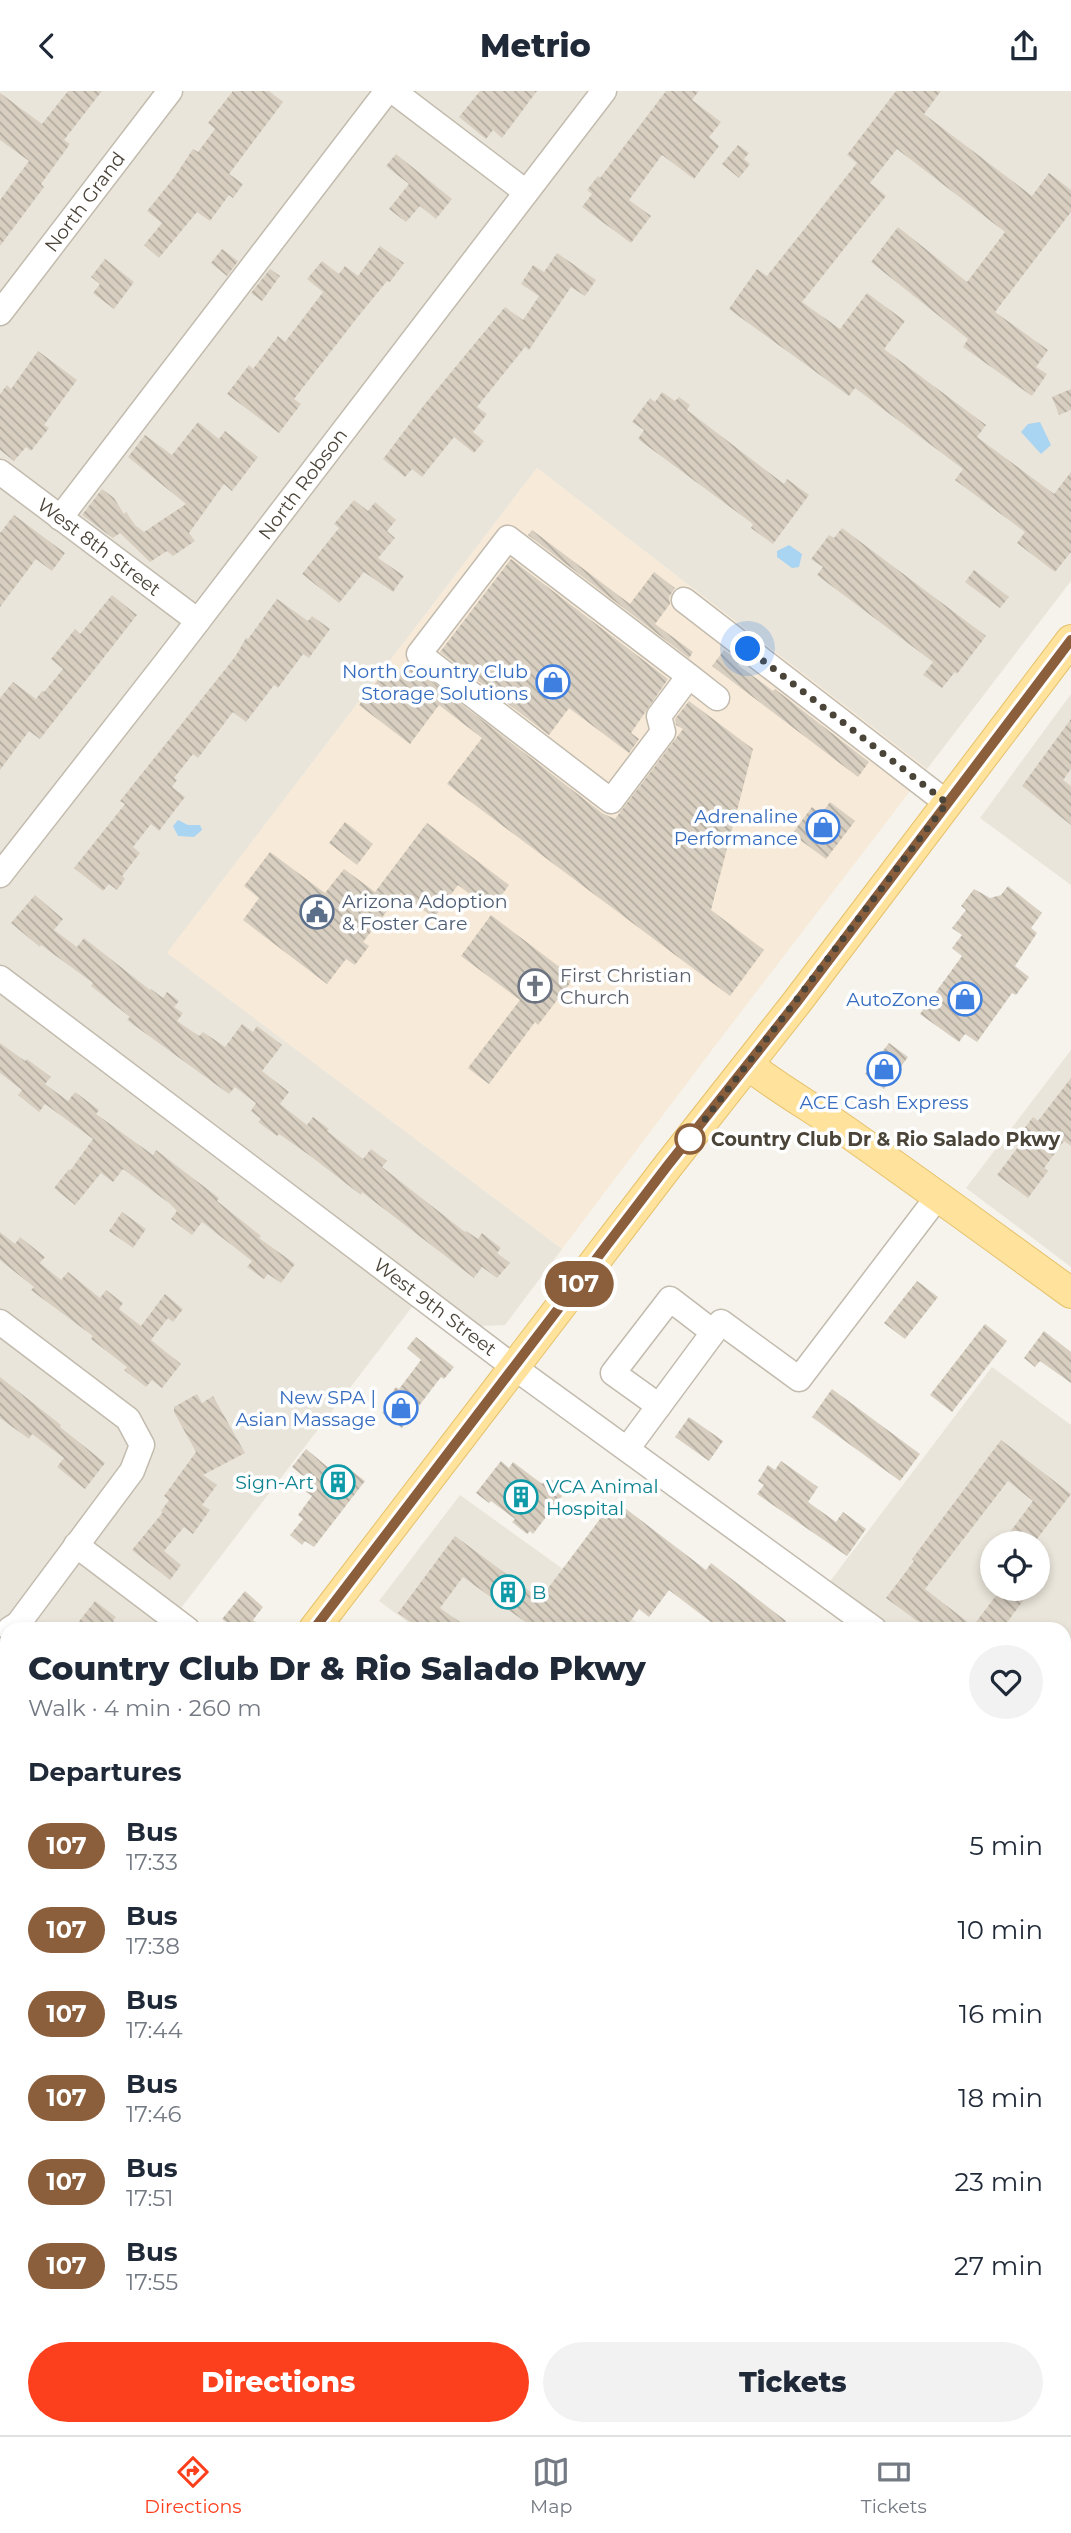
<!DOCTYPE html>
<meta charset="utf-8">
<style>
:root{--surface:#fff;--page:#f2f2f3;--text:#1f2937;--muted:#747a83;--line:#e0e1e3;--accent:#fc3f1d}
body{margin:0;font-family:Montserrat,sans-serif;background:var(--page);color:var(--text);height:100vh;display:flex;flex-direction:column;font-size:26px;white-space:nowrap}
*{box-sizing:border-box;margin:0}
p{font-size:23px;color:var(--muted)}
.icon{flex:none;width:38px;height:38px;fill:none;stroke:currentColor;stroke-width:2;stroke-linecap:round;stroke-linejoin:round}
.map{position:relative;flex:1;overflow:hidden}
.panel{position:absolute;left:0px;top:1531px;width:1071px;height:814px;display:flex;flex-direction:column;background:var(--surface);border-radius:21px 21px 0 0;box-shadow:0 4px 10px #0003}
.panel>*{flex:none}
.badge{padding:0 14px;border-radius:23px;font-size:24px;line-height:46px}
.buttons{position:absolute;left:980px;top:1440px;display:grid;gap:14px}
.buttons a{display:grid;place-items:center;width:70px;height:70px;border-radius:50%;background:var(--surface);box-shadow:0 4px 10px #0003;font-size:35px}
.you{position:absolute;width:35px;height:35px;margin:-18px;border:5px solid #fff;border-radius:50%;background:#1a73e8;box-shadow:0 0 0 10px #1a73e833}
.map>.badge{position:absolute;translate:-50% -50%;box-shadow:0 0 0 4px #fff}
h2{padding:0 28px;font-size:26px;line-height:63px}
.round{display:grid;place-items:center;flex:none;width:74px;height:74px;border-radius:37px;background:var(--page)}
.summary{display:flex;align-items:center;justify-content:space-between;height:119px;padding:0 28px}
h1{font-size:33px;font-weight:800;line-height:52px}
.primary-button{display:flex;gap:14px;margin-top:auto;padding:14px 28px}
.primary-button a{flex:1;height:80px;border-radius:42px;background:var(--accent);color:#fff;font-size:28px;font-weight:800;line-height:80px;text-align:center}
.primary-button a+a{background:var(--page);color:var(--text)}
ul{padding:0;list-style:none}
li{display:flex;align-items:center;gap:21px;height:84px;padding:0 28px}
li div{flex:1}
li b{display:block;font-size:26px}
li em{font-style:normal}
li .badge{min-width:77px;font-weight:700;text-align:center}
header{display:flex;justify-content:space-between;align-items:center;height:91px;padding:0 28px;background:var(--surface);font-size:32px;font-weight:800}
.tabs{display:flex;justify-content:space-around;align-items:center;height:98px;border-top:2px solid var(--line);background:var(--surface);font-size:19px;color:var(--muted)}
.tabs a{display:grid;justify-items:center;gap:4px}
.tabs .active{color:var(--accent)}
.map>svg:first-child{display:block}
</style>
<header><svg class="icon" aria-label="back" viewBox="0 0 24 24"><path d="M15 5l-7 7 7 7"/></svg>Metrio<svg class="icon" aria-label="share" viewBox="0 0 24 24"><path d="M12 15V3M7 8l5-5 5 5M5 13v7h14v-7"/></svg></header>
<div class="map">
<svg width="1071" height="2344" viewBox="0 0 1071 2344">
<defs>
<pattern id="building-back-hatch" width="6" height="6" patternUnits="userSpaceOnUse" patternTransform="scale(1.75)"><rect width="6" height="6" fill="#d8cfc1"/><path d="M-1 5l2 2M0 0l6 6M5-1l2 2" fill="none" stroke="#b1aa9e"/></pattern>
</defs>
<rect width="100%" height="100%" fill="#f6f3ec"/>
<g fill="#eae5da" fill-rule="evenodd">
<path d="M0 0H1071V490L927 678 537 377 168 861 562 1158 505 1234 481 1235 425 1199 165 1538H7V1735L0 1729Z"/>
<path d="M1071 603V794L980 727Z"/>
<path d="M1071 959V1176L966 1097Z"/>
<path d="M992 1276 1071 1334V1672L1064 1667V1538H891L828 1493ZM992 1452H1038V1498H992Z"/>
<path d="M460 1404 646 1538H417L379 1510Z"/>
<path d="M1064 2032 1071 2037V2205L1064 2214Z"/>
</g>
<g fill="#f7ead8">
<path d="M537 377 927 678 721 947 562 1158 167 862Z"/>
<path d="M7 2001V2338H1032L1040 2344H0V2010Z"/>
</g>
<g fill="#a9d4f2">
<path d="M1040 331 1051 354 1041 363 1021 341 1028 333Z"/>
<path d="M789 454 802 463 799 476 792 477 777 466V460Z"/>
<path d="M178 729 188 734H200L202 739 194 746 178 745 173 735Z"/>
</g>
<g fill="url(#building-back-hatch)">
<path d="M68 0H102L64 49 70 53 41 93 44 96 0 155V109L29 70 0 49V2L42 33Z"/>
<path d="M233 0H269L283 11 229 83 243 93 233 107 229 104 210 130 197 121 159 167 144 154 162 132 147 120 173 88 193 58 198 61 215 38 208 32Z"/>
<path d="M480 0H537L502 47 493 39 486 48 459 26Z"/>
<path d="M666 0H699L692 9 721 31 709 46 719 55 694 88 662 64 629 109 651 125 631 152 582 116 592 103 587 99 598 85 600 87Z"/>
<path d="M896 0H941L924 23 1032 105 1049 82 1071 99V121L995 221 1048 259 1036 276 1047 283 1032 305 963 256 968 248 871 171 898 136 967 191 1005 141 897 58 870 92 886 105 802 211 840 238 867 202 905 230 884 258 986 334 977 346 1054 403 1071 381V461L1055 481 1017 452 1025 441 955 389 963 378 855 297 849 305 729 218 757 178 767 185 857 72 847 64Z"/>
<path d="M738 54 749 62 744 68 750 73 739 87 722 73Z"/>
<path d="M396 63 452 108 436 128 420 115 406 131 389 118 409 93 386 75Z"/>
<path d="M380 155 404 172 390 191 387 190 357 227 294 308 301 313 279 342 227 303 249 274 253 278 278 245 285 251 323 201 307 188 322 170 339 183 345 175 358 185Z"/>
<path d="M222 158 238 170 227 185 211 172Z"/>
<path d="M557 162 596 189 585 205 571 196 529 259 525 256 477 316 487 323 473 341 484 350 474 362 454 346 422 386 412 378 405 386 383 368 424 314 505 216 523 229 539 205 521 193 533 174 544 181Z"/>
<path d="M105 168 134 191 114 218 93 202 100 193 91 186Z"/>
<path d="M270 178 280 185 262 210 251 202Z"/>
<path d="M38 260 77 289 44 334 49 337 31 360 26 356 14 370 0 359V303L7 294 11 298Z"/>
<path d="M1071 298V319L1059 324 1052 306Z"/>
<path d="M662 301 675 310 679 306 690 314 687 319 784 393 787 388 809 404 773 453 751 437 753 433 638 348 644 339 632 331 650 307 655 311Z"/>
<path d="M198 331 219 348 225 340 258 366 232 400 224 393 189 442 195 450 173 465 167 460 150 471 120 442 113 447 82 424 102 398 114 407 124 423 126 421 135 434 144 441 186 413 128 366 145 344 172 364Z"/>
<path d="M354 409 368 420 375 411 396 429 387 440 395 447 378 467 404 485 393 501 364 481 339 512 302 483 339 437 334 433Z"/>
<path d="M14 424 65 462 52 480 36 468 0 516V442Z"/>
<path d="M842 437 986 545 957 583 955 581 942 597 923 584 933 571 817 484 823 476 811 468 829 444 834 447Z"/>
<path d="M532 439 630 513 654 481 675 497 669 506 670 513 655 533 693 561 689 567 528 444Z"/>
<path d="M511 468 668 588 631 642 639 648 629 662 569 617 549 644 440 561Z"/>
<path d="M974 479 1009 506 1000 517 965 491Z"/>
<path d="M112 504 137 524 40 648 29 640 0 679V607L13 591 36 608 42 600 44 601 63 578 51 568 75 538 80 543Z"/>
<path d="M277 508 308 530 312 525 330 538 309 567 303 563 278 597 274 594 246 631 233 621 198 667 193 663 174 687 177 689 172 696 185 706 159 740 151 733 133 756 140 762 122 785 125 788 117 799 109 793 103 800 74 777 125 713 120 710 235 566 246 547 248 548Z"/>
<path d="M724 559 740 571 738 574 773 600 775 598 869 671 858 686 712 575Z"/>
<path d="M407 571 602 722 615 728 683 638 676 634 675 628 689 610 753 658 711 819 764 859 730 905 447 693 482 647 439 614 410 653 359 614 386 578 396 585Z"/>
<path d="M1071 628V678L1063 689 1071 695V734L1022 695Z"/>
<path d="M830 711 855 730 826 768 792 743 812 716 821 723Z"/>
<path d="M345 731 373 753 357 774 329 752Z"/>
<path d="M427 732 509 794 491 819 458 794 434 827 401 802 363 851 369 855 355 874 346 868 327 893 243 829 259 807 244 795 270 761 325 802 344 778 375 801Z"/>
<path d="M1008 795 1042 822 1031 837 1037 842 1015 875 1029 886 1016 904 1012 902 977 951 965 943 959 951 920 923 962 865 952 857 962 844 952 837 966 819 961 815 974 798 990 807 1001 804Z"/>
<path d="M35 804 63 828 54 839 77 856 84 847 150 899 151 898 163 907 167 901 179 910 174 916 183 922 177 930 199 945 203 941 225 956 242 933 253 941 257 935 282 954 262 980 289 1001 280 1013 307 1034 313 1026 329 1038 327 1040 363 1068 371 1058 387 1070 382 1076 465 1141 466 1140 478 1148 482 1142 501 1157 497 1162 510 1172 497 1187 482 1176 474 1187 362 1101 361 1104 309 1064 279 1043 277 1045 258 1031 261 1028 251 1020 256 1012 235 996 229 1003 127 929 130 926 91 895 93 892 41 854 40 856 11 832Z"/>
<path d="M491 824 574 887 538 934 535 931 489 993 468 977 520 909 461 865Z"/>
<path d="M0 952 25 970 27 968 51 986 45 993 68 1010 75 1001 99 1019 96 1023 153 1064 156 1059 219 1107 217 1110 261 1145 259 1147 295 1173 281 1192 268 1183 264 1188 247 1176 252 1170 202 1131 192 1144 171 1128 177 1120 169 1112 123 1078 113 1091 101 1082 75 1114 54 1097 69 1078 70 1080 93 1048 45 1013 39 1021 18 1004 22 999 0 982Z"/>
<path d="M889 952 908 966 884 998 865 983Z"/>
<path d="M1071 987V1055L1064 1050 1044 1077 1048 1080 1028 1107 997 1084 1018 1056 1013 1052 1033 1026 1038 1030Z"/>
<path d="M122 1121 146 1138 133 1157 109 1140Z"/>
<path d="M0 1141 15 1153 20 1146 45 1166 40 1172 61 1189 68 1181 100 1207 106 1199 123 1212 119 1218 141 1235 165 1203 183 1218 173 1231 168 1227 151 1249 181 1273 162 1297 152 1289 146 1296 124 1279 127 1276 91 1248 93 1245 31 1199 34 1196 0 1169Z"/>
<path d="M917 1190 938 1206 905 1248 884 1232Z"/>
<path d="M985 1233 1007 1250 952 1321 930 1304Z"/>
<path d="M1044 1240 1071 1261V1292L1040 1270 1035 1276 1024 1267Z"/>
<path d="M416 1246 454 1276 444 1288 441 1286 402 1337 382 1322 391 1309 388 1307 396 1296 399 1298 421 1269 407 1257Z"/>
<path d="M0 1286 61 1334 60 1336 105 1372 85 1398 57 1376 64 1367 32 1343 29 1348 0 1327Z"/>
<path d="M832 1298 920 1363 900 1390 812 1326Z"/>
<path d="M197 1303 202 1312 213 1305 245 1362 203 1384 217 1394 202 1414 210 1419 193 1443 184 1436 164 1460 181 1474 170 1489 132 1459 163 1421 161 1420 169 1409 164 1405 196 1361 174 1321V1316Z"/>
<path d="M689 1326 723 1350 709 1370 675 1346Z"/>
<path d="M1001 1349 1071 1403 1034 1452H1002L1033 1410 1008 1390 925 1498 973 1535 1001 1498H1016L1026 1506 1002 1538H928L886 1507 914 1470 912 1468Z"/>
<path d="M306 1358 336 1383 344 1374 365 1390 314 1456 305 1450 302 1454 290 1444 303 1428 298 1424 312 1405 306 1401 313 1393 292 1376Z"/>
<path d="M501 1370 509 1377 513 1371 542 1393 547 1385 566 1400 533 1443 530 1440 527 1443 512 1431 515 1428 491 1410 489 1412 476 1402Z"/>
<path d="M781 1370 818 1396 808 1411 836 1431 843 1421 866 1438 847 1465 757 1403 764 1394 758 1390 768 1374 775 1379Z"/>
<path d="M617 1411 706 1479 711 1472 786 1530 780 1538H720L669 1499 649 1526 639 1518 625 1538H535L463 1486 440 1517 470 1538H420L398 1522 455 1445 540 1508 606 1420 608 1422Z"/>
<path d="M245 1500 263 1516 253 1529 264 1538H235L222 1528Z"/>
<path d="M95 1510 116 1526 113 1530 123 1538H73Z"/>
</g>
<g fill="none" stroke-linecap="round" stroke-linejoin="round">
<defs>
<g id="minor">
<path d="M393 0 526 101"/>
<path d="M0 222 170 0"/>
<path d="M0 381 198 530"/>
<path d="M60 427 387 0"/>
<path d="M684 509 947 712"/>
<path d="M689 585 659 625 663 641 611 710 419 563 508 447 689 585 717 607"/>
<path d="M0 784 165 573 604 0"/>
<path d="M0 887 515 1277 874 1538"/>
<path d="M0 1231 128 1328 142 1354 132 1380 18 1533 10 1538"/>
<path d="M659 1315 613 1282 670 1208 713 1241"/>
<path d="M627 1358 721 1231 799 1288 939 1104"/>
<path d="M76 1454 187 1538"/>
<path d="M1064 1677 1071 1682"/>
<path d="M1064 1865 1071 1870"/>
<path d="M1064 2020 1071 2025"/>
<path d="M0 2033 7 2039"/>
<path d="M401 2338 409 2344"/>
<path d="M1055 2338 1062 2344"/>
</g>
<g id="major">
<path d="M748 974C781 999 816 1019 850 1043 924 1095 997 1148 1071 1202"/>
<path d="M314 1538 668 1075 797 911 1071 549"/>
<path d="M0 1951 7 1942"/>
</g>
</defs>
<use href="#minor" stroke="#c2bbae" stroke-width="27"/>
<use href="#major" stroke="#e6c16a" stroke-width="32"/>
<use href="#minor" stroke="#fff" stroke-width="24"/>
<use href="#major" stroke="#ffe39c" stroke-width="30"/>
</g>
<g fill="none" stroke-linecap="round" stroke-linejoin="round">
<defs>
<path id="line" d="M314 1538 668 1074 797 911 1071 549"/>
</defs>
<use href="#line" stroke="#fff" stroke-width="16"/>
<use href="#line" stroke="#8b5e3c" stroke-width="10"/>
<path stroke="#4b4439" stroke-width="7" stroke-dasharray="0 12.6" d="M690 1048 947 712 748 558"/>
</g>
<defs>
<symbol id="shop-ring" viewBox="-11 -11 22 22"><circle r="9.5" fill="#fff" stroke="#3f7fe0" stroke-width="1.5"/><path d="M-5-2.5h2.3a2.7 3.5 0 0 1 5.4 0H5L5.5 6h-11ZM-1.5-2.5h3a1.5 2.3 0 0 0-3 0Z" fill="#3f7fe0"/></symbol>
<symbol id="civic-ring" viewBox="-11 -11 22 22"><circle r="9.5" fill="#fff" stroke="#5c6f8a" stroke-width="1.5"/><path d="M-.6-6.5H3V-4.5H.6V-3L4-1V1h2V6H-6V1h2V-1L-.6-3ZM-1.2 2.5V6h2.4V2.5Z" fill="#5c6f8a"/></symbol>
<symbol id="church-ring" viewBox="-11 -11 22 22"><circle r="9.5" fill="#fff" stroke="#6b7280" stroke-width="1.5"/><path d="M-1.2-6h2.4v3.5h3.3v2.4h-3.3V6h-2.4V-.1h-3.3v-2.4h3.3Z" fill="#6b7280"/></symbol>
<symbol id="building-ring" viewBox="-11 -11 22 22"><circle r="9.5" fill="#fff" stroke="#0f9aa8" stroke-width="1.5"/><path d="M-4-6H4V6H1V3H-1V6H-4ZM-2.5-4.3h1.7v1.8h-1.7ZM.8-4.3h1.7v1.8H.8ZM-2.5-1h1.7V.8h-1.7ZM.8-1h1.7V.8H.8Z" fill="#0f9aa8"/></symbol>
</defs>
<g fill-rule="evenodd">
<use href="#shop-ring" x="534" y="572" width="38" height="38"/>
<use href="#shop-ring" x="804" y="717" width="38" height="38"/>
<use href="#civic-ring" x="298" y="802" width="38" height="38"/>
<use href="#church-ring" x="516" y="876" width="38" height="38"/>
<use href="#shop-ring" x="946" y="889" width="38" height="38"/>
<use href="#shop-ring" x="865" y="959" width="38" height="38"/>
<use href="#shop-ring" x="382" y="1298" width="38" height="38"/>
<use href="#building-ring" x="319" y="1372" width="38" height="38"/>
<use href="#building-ring" x="502" y="1387" width="38" height="38"/>
<use href="#building-ring" x="489" y="1482" width="38" height="38"/>
</g>
<circle fill="#fff" stroke="#8b5e3c" stroke-width="3.5" cx="690" cy="1048" r="14"/>
<g text-anchor="middle" dominant-baseline="central" stroke-width="7" stroke-linejoin="round" paint-order="stroke">
<g font-size="19" fill="#4b4439" stroke="#fff">
<text transform="translate(85 111) rotate(-53)">North Grand</text>
<text transform="translate(303 393) rotate(-53)">North Robson</text>
<text transform="translate(99 456) rotate(37)">West 8th Street</text>
<text transform="translate(435 1216) rotate(37)">West 9th Street</text>
</g>
<g font-size="19" fill="#366cbe" stroke="#fff" text-anchor="end">
<text x="528" y="580">North Country Club<tspan x="528" dy="22">Storage Solutions</tspan></text>
<text x="798" y="725">Adrenaline<tspan x="798" dy="22">Performance</tspan></text>
<text x="940" y="908">AutoZone</text>
<text x="884" y="1011" text-anchor="middle">ACE Cash Express</text>
<text x="376" y="1306">New SPA |<tspan x="376" dy="22">Asian Massage</tspan></text>
</g>
<g font-size="19" fill="#4e5e75" stroke="#fff" text-anchor="start">
<text x="342" y="810">Arizona Adoption<tspan x="342" dy="22">&amp; Foster Care</tspan></text>
</g>
<g font-size="19" fill="#5b616d" stroke="#fff" text-anchor="start">
<text x="560" y="884">First Christian<tspan x="560" dy="22">Church</tspan></text>
</g>
<g font-size="19" font-weight="bold" fill="#4b4439" stroke="#fff" text-anchor="start">
<text x="711" y="1048">Country Club Dr &amp; Rio Salado Pkwy</text>
</g>
<g font-size="19" fill="#0d838f" stroke="#fff" text-anchor="start">
<text x="314" y="1391" text-anchor="end">Sign-Art</text>
<text x="546" y="1395">VCA Animal<tspan x="546" dy="22">Hospital</tspan></text>
<text x="532" y="1501">B</text>
</g>
</g>
</svg>
<div class="buttons">
<a><svg class="icon" aria-label="locate" viewBox="0 0 24 24"><circle cx="12" cy="12" r="6"/><path d="M12 2v4M12 18v4M2 12h4M18 12h4"/></svg></a>
</div>
<div class="you" style="left:748px;top:558px"></div>
<b class="badge" style="left:579px;top:1193px;background:#8b5e3c;color:#fff">107</b>
<section class="panel">
<div class="summary"><div><h1>Country Club Dr &amp; Rio Salado Pkwy</h1><p>Walk · 4 min · 260 m</p></div><a class="round"><svg class="icon" aria-label="heart" viewBox="0 0 24 24"><path d="M12 20l-8-8c-3-5 5-10 8-4 3-6 11-1 8 4z"/></svg></a></div>
<h2>Departures</h2>
<ul>
<li><span class="badge" style="background:#8b5e3c;color:#fff">107</span><div><b>Bus</b><p>17:33</p></div><em>5 min</em></li>
<li><span class="badge" style="background:#8b5e3c;color:#fff">107</span><div><b>Bus</b><p>17:38</p></div><em>10 min</em></li>
<li><span class="badge" style="background:#8b5e3c;color:#fff">107</span><div><b>Bus</b><p>17:44</p></div><em>16 min</em></li>
<li><span class="badge" style="background:#8b5e3c;color:#fff">107</span><div><b>Bus</b><p>17:46</p></div><em>18 min</em></li>
<li><span class="badge" style="background:#8b5e3c;color:#fff">107</span><div><b>Bus</b><p>17:51</p></div><em>23 min</em></li>
<li><span class="badge" style="background:#8b5e3c;color:#fff">107</span><div><b>Bus</b><p>17:55</p></div><em>27 min</em></li>
</ul>
<div class="primary-button"><a>Directions</a><a>Tickets</a></div>
</section>
</div>
<nav class="tabs">
<a class="active"><svg class="icon" aria-label="directions" viewBox="0 0 24 24"><path d="M12 3l9 9-9 9-9-9zM9 14v-3h6M13 9l2 2-2 2"/></svg>Directions</a>
<a><svg class="icon" aria-label="map" viewBox="0 0 24 24"><path d="M3 6l6-2 6 2 6-2v14l-6 2-6-2-6 2zM9 4v14M15 6v14"/></svg>Map</a>
<a><svg class="icon" aria-label="tickets" viewBox="0 0 24 24"><path d="M3 7h18v10H3zM15 7v10"/></svg>Tickets</a>
</nav>
